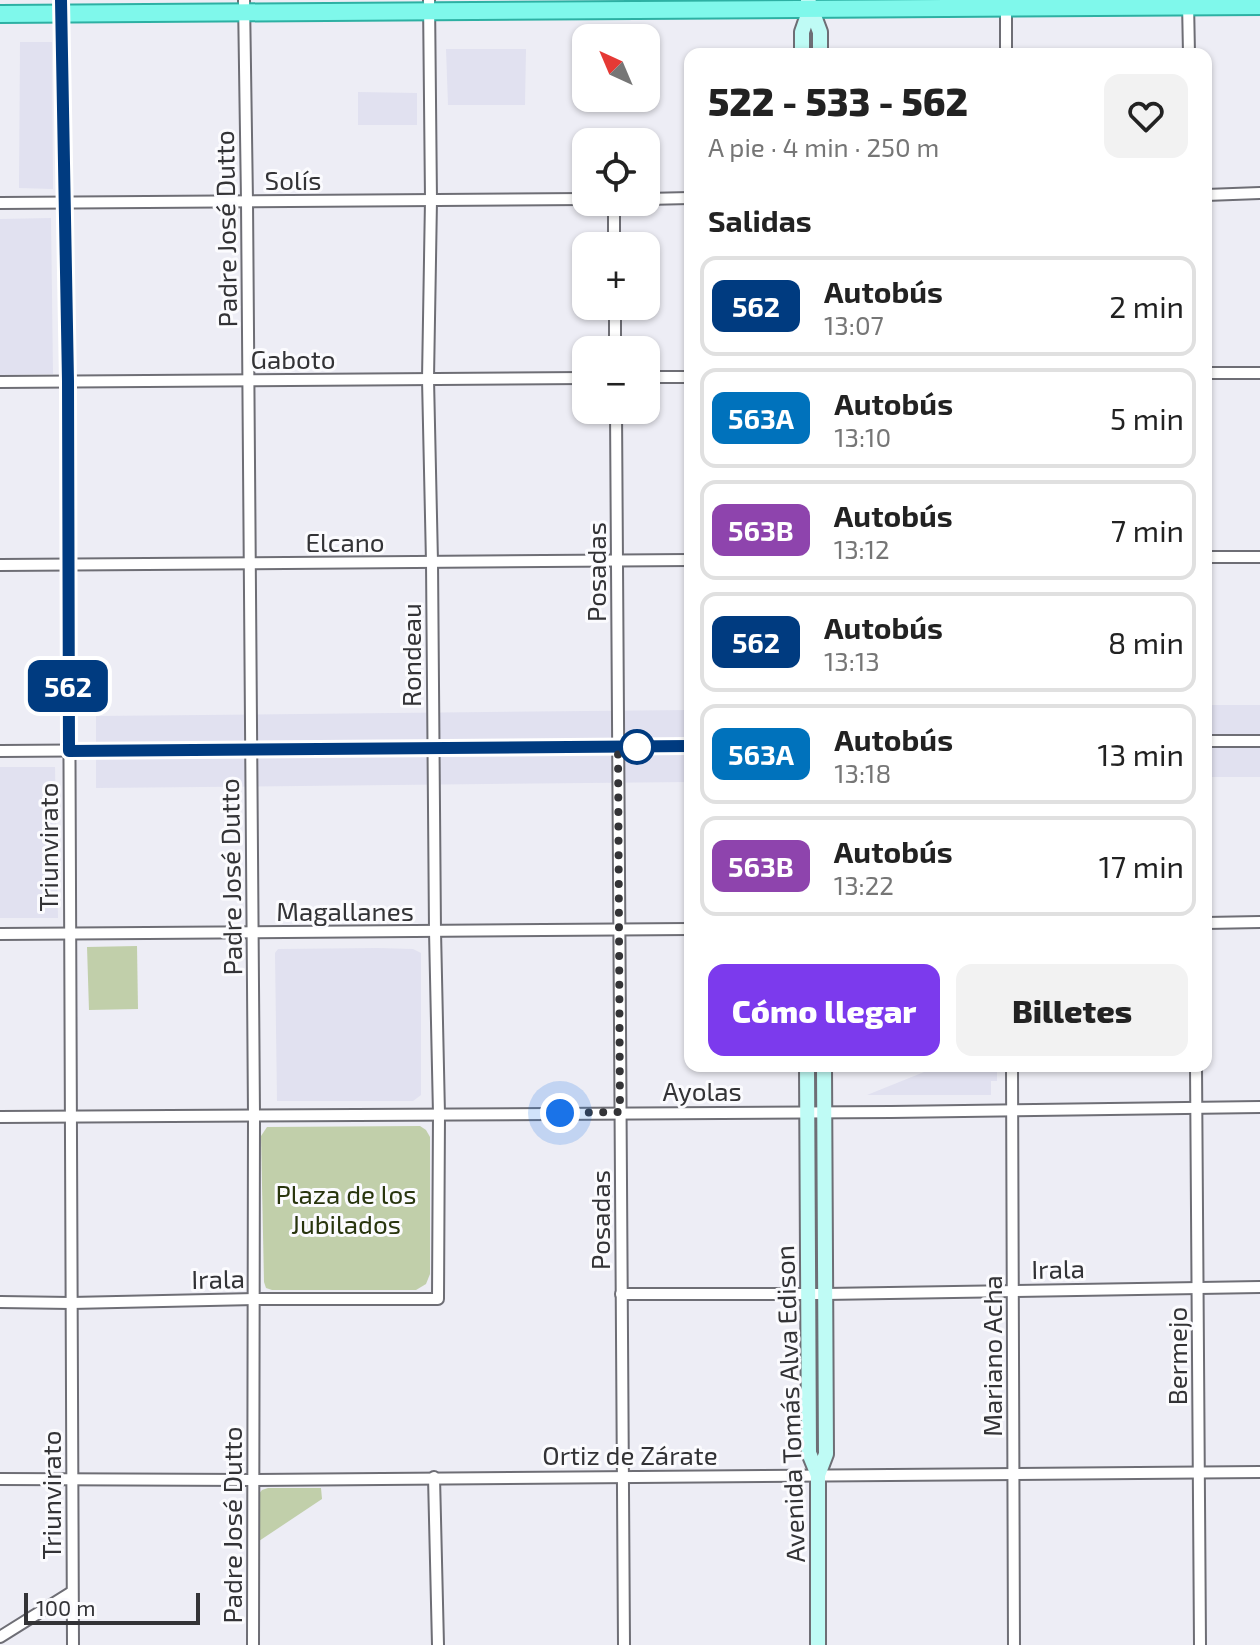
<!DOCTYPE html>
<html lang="es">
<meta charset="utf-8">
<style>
:root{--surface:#fff;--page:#f2f2f2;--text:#222;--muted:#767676;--line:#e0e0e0;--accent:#7c3aed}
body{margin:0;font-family:"Exo 2",sans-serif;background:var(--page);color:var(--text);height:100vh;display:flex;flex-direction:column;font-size:30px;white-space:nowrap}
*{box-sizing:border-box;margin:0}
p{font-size:26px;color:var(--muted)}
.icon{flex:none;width:44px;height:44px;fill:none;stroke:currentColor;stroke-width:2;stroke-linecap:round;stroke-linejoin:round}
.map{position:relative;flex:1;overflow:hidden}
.drawer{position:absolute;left:684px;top:48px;width:528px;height:1024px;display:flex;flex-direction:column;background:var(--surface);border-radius:16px;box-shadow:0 2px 6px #0004}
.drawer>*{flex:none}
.badge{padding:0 16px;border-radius:12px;font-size:28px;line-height:52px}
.needle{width:52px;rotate:316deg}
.controls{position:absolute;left:572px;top:24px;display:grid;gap:16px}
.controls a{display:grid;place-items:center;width:88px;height:88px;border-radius:16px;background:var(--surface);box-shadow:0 2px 6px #0004;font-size:40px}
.scale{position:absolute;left:24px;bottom:20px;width:176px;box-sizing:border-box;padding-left:8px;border:4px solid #333336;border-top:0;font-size:22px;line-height:28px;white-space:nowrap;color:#333336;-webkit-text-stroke:6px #fbfbfe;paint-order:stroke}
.you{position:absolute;width:40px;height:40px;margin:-20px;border:6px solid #fff;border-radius:50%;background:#1a73e8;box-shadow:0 0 0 12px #1a73e833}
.map>.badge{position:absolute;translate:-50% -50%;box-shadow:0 0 0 4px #fff}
h2{padding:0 24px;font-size:30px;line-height:72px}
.round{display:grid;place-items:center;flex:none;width:84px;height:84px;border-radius:16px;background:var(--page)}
.head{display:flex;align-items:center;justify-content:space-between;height:136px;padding:0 24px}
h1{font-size:38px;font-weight:800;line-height:60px}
.action{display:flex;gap:16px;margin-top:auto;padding:16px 24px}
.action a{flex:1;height:92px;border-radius:16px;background:var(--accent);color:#fff;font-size:32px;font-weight:800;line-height:92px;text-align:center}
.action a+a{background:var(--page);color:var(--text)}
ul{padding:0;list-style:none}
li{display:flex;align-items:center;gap:24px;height:100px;margin:0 16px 12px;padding:0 8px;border:4px solid var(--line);border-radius:16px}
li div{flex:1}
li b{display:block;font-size:30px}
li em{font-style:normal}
li .badge{min-width:88px;font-weight:700;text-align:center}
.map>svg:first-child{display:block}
</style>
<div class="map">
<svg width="1260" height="1645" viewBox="0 0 1260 1645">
<rect width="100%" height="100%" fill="#ededf5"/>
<g fill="#e1e1f0">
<path d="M20 42H52L53 189 19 188Z"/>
<path d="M446 49H526L525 105H448Z"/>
<path d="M358 92 417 93V125H358Z"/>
<path d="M51 218 53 374 0 375V219Z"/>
<rect x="1206" y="705" width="54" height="72"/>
<path d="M690 710V782L96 788V716Z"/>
<path d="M0 767H55L58 918H0Z"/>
<path d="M378 948 413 949 421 953V1095L413 1101H277L275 953 278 949Z"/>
<path d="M939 1066H997V1081H991V1095H867Z"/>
</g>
<g fill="#c1cfaa">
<path d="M137 946 138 1009 89 1010 87 947Z"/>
<path d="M420 1126 426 1130 430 1137V1274L426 1284 416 1290H272L266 1288 264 1282 261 1136 267 1127Z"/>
<path d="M268 1488H321L322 1499 259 1541 258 1495 262 1490Z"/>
</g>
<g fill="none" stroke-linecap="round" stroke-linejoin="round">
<defs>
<g id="street">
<path d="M61 0 68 381 73 1645"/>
<path d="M244 0 247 201 254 1115 253 1645"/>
<path d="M1188 2 1189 54"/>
<path d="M1006 4V54"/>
<path d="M1206 195 1260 193"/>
<path d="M646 199 690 198"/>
<path d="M614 202V246"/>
<path d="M0 203 586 199"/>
<path d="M615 306V350"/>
<path d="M1206 373H1260"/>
<path d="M646 377H690"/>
<path d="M0 382 586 378"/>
<path d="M616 410 624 1645"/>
<path d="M1206 557H1260"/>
<path d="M0 565 690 560"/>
<path d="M1206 741H1260"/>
<path d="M0 751 690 746"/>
<path d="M1206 923 1260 922"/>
<path d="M0 934 690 929"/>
<path d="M1012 1066 1014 1645"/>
<path d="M1196 1066 1200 1645"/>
<path d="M0 1117 891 1112 1260 1107"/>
<path d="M621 1294H825L1260 1287"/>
<path d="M0 1302 71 1303 255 1299H438L439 1114 435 931 432 562 428 379 431 200 429 0"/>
<path d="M434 1477 438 1645"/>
<path d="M0 1479 252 1480 1260 1472"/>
<path d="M0 1637 72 1592"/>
</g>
<g id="secondary">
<path d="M808 0 820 32V54"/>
<path d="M802 54V32L810 9"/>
<path d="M807 1066 809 1453 818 1475V1645"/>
<path d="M818 1475 826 1454 824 1066"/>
</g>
<path id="primary" d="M0 14 1260 6"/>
</defs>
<use href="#street" stroke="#6e6e75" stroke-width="14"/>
<use href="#secondary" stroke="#6e6e75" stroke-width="18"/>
<use href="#primary" stroke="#2db0a3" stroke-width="20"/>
<use href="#street" stroke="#fff" stroke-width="10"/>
<use href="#secondary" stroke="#bffbf5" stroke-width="14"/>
<use href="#primary" stroke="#7ff8eb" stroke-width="16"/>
</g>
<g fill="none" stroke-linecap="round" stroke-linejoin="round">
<defs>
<path id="line" d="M61 0 68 381 69 751 690 746"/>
</defs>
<use href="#line" stroke="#fff" stroke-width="18"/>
<use href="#line" stroke="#003b80" stroke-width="12"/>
<path stroke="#333336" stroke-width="8" stroke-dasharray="0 14.4" d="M560 1113 620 1112 618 747H637"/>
</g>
<circle fill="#fff" stroke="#003b80" stroke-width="4" cx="637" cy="747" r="16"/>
<g text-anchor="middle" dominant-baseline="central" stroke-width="6" stroke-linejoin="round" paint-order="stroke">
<g font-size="26" fill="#333336" stroke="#fbfbfe">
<text x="293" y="179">Solís</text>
<text transform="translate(225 229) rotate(-91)">Padre José Dutto</text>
<text x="293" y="358">Gaboto</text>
<text x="345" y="541">Elcano</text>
<text transform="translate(595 572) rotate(-90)">Posadas</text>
<text transform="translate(410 655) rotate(-90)">Rondeau</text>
<text transform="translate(47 847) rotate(-90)">Triunvirato</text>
<text transform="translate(230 877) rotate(-91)">Padre José Dutto</text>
<text x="345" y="910">Magallanes</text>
<text x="702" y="1090">Ayolas</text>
<text transform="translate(599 1220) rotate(-90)">Posadas</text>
<text transform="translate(1058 1268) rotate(-1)">Irala</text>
<text transform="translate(218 1278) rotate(-1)">Irala</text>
<text transform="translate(991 1356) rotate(-90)">Mariano Acha</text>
<text transform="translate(1176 1356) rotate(-90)">Bermejo</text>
<text transform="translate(789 1404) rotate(-92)">Avenida Tomás Alva Edison</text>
<text x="630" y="1454">Ortiz de Zárate</text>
<text transform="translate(50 1495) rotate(-90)">Triunvirato</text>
<text transform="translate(231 1525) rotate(-90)">Padre José Dutto</text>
</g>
<g font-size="26" fill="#28350d" stroke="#fbfbfe">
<text x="346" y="1193">Plaza de los<tspan x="346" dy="30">Jubilados</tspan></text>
</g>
</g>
</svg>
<div class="controls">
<a><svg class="needle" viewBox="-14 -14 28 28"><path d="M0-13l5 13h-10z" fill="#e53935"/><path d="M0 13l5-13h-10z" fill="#767676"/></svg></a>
<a><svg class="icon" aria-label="locate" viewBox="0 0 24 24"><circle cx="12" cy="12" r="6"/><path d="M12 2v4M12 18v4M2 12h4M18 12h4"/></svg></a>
<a>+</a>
<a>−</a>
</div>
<div class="scale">100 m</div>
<div class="you" style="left:560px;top:1113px"></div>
<b class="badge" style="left:68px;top:686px;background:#003b80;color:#fff">562</b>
<section class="drawer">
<div class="head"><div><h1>522 - 533 - 562</h1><p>A pie · 4 min · 250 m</p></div><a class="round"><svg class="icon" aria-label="heart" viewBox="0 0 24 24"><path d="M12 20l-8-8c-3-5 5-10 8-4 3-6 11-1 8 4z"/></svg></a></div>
<h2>Salidas</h2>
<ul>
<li><span class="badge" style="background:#003b80;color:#fff">562</span><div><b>Autobús</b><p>13:07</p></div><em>2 min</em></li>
<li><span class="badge" style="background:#0072bc;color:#fff">563A</span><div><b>Autobús</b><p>13:10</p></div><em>5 min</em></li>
<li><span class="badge" style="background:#8e44ad;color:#fff">563B</span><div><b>Autobús</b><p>13:12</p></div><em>7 min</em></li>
<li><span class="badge" style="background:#003b80;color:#fff">562</span><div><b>Autobús</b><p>13:13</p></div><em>8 min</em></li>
<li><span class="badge" style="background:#0072bc;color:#fff">563A</span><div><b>Autobús</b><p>13:18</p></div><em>13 min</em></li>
<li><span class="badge" style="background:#8e44ad;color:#fff">563B</span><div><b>Autobús</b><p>13:22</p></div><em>17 min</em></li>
</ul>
<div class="action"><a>Cómo llegar</a><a>Billetes</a></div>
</section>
</div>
